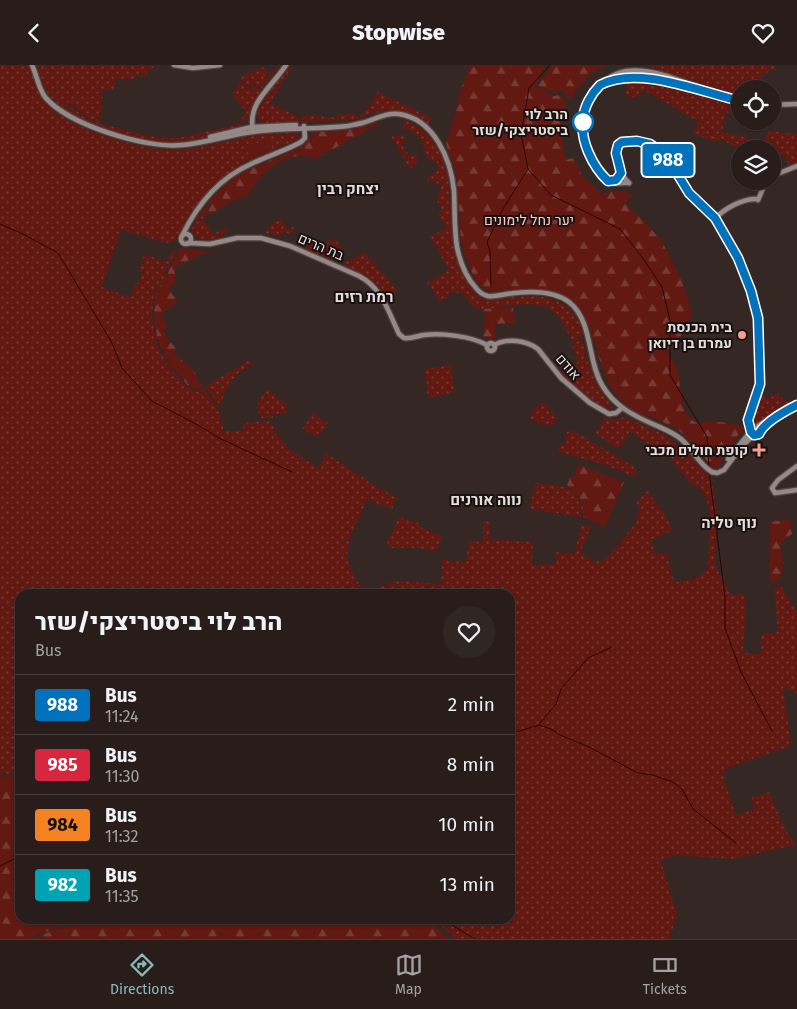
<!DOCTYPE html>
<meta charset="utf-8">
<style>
:root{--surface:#281d1b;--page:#302624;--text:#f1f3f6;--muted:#a5a2a3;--line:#443b3a;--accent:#8bbbb9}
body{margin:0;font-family:"Fira Sans",Heebo,sans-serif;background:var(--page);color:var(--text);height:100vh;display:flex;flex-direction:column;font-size:19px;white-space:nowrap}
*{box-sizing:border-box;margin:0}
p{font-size:16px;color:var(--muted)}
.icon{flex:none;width:28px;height:28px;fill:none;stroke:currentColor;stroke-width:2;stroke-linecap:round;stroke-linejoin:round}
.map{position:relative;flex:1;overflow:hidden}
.side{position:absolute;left:15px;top:524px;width:500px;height:335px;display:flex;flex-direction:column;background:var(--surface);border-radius:15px;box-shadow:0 1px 4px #0004,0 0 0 1px var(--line)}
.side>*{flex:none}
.badge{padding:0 10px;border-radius:4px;font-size:18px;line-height:32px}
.fabs{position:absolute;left:731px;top:15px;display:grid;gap:10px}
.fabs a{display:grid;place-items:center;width:50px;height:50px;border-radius:50%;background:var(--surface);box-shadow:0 1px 4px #0004,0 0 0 1px var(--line);font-size:25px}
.map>.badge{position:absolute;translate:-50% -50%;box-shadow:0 0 0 2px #fff}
.round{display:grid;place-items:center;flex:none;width:52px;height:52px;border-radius:26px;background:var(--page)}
.summary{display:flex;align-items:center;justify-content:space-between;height:85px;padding:0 20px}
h1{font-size:24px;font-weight:800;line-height:38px}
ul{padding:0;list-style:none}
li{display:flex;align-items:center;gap:15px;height:60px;padding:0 20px;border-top:1px solid var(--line)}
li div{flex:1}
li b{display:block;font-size:19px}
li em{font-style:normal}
li .badge{min-width:55px;font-weight:700;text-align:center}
header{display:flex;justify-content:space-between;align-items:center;height:65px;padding:0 20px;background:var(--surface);font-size:22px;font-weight:800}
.tabs{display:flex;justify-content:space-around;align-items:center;height:70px;border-top:1px solid var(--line);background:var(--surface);font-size:14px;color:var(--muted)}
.tabs a{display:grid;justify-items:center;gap:2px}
.tabs .selected{color:var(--accent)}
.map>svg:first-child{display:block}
</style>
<header><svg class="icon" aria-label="back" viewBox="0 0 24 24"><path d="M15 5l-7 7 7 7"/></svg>Stopwise<svg class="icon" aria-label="heart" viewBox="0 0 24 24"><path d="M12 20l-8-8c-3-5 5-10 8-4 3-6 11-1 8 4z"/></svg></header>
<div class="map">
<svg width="797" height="874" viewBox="0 0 797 874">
<defs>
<pattern id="green-dots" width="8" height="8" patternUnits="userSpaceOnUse" patternTransform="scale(1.25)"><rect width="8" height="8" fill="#611912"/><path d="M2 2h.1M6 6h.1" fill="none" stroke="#783a34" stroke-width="1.8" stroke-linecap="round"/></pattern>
<pattern id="forest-firs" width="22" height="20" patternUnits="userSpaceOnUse" patternTransform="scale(1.25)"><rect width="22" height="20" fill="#611912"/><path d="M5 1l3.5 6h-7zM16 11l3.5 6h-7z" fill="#783a34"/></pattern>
</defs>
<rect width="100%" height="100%" fill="#352724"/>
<g fill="url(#green-dots)">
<path d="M0 0H29C35 13 36 26 46 38 66 63 139 84 171 85 190 85 209 80 228 76 244 73 283 62 298 68L299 73C285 81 268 85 253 93 216 112 202 135 179 169L176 175 167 178 121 165 102 222 130 232 135 218H138L142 208 139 206 144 189 165 197 172 186 177 184 165 207 167 212 156 224 153 233 152 254 157 278 161 289 169 301 187 322 198 327 203 323 218 343 224 366H244L242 358 271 356C281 382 297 389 319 403L326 388 374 420 397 433 392 444 367 435C360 451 344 479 348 496 351 507 359 518 364 528L395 516 441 519 442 495 466 497 469 476 483 477V456H490V474L533 477 532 500 556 499 555 487 574 489 582 460 591 461 580 488 592 496H602C613 490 628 466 638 455L635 452 641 445 636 439 647 425 667 453 672 465 651 475 655 489 667 488 674 517 694 514 708 504 710 445 706 433 699 422 692 420 669 392 630 367 618 384 595 368 605 352 608 354H616L625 352 665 370 686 386 700 403 711 413 718 457 715 488 716 502 731 530 744 529 746 544 743 587 760 590 762 569 778 567 774 524 781 521 797 548V629L783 622 791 681 727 703 723 710 736 751 754 744 751 733 769 727 786 766 797 782 795 780 732 794 674 790 661 796 677 850 669 874H456L434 854H510V529H20V710L4 709 0 711Z"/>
<path d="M36 0H154L155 2 147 5V11H135L134 14H115L114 25H103L100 57 94 56 67 37 64 43C45 30 43 21 36 0Z"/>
<path d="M278 0H281L262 23 256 19 252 22 241 15 243 10 264 2 268 11Z"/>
<path d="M289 0H293L270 38 302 54 306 50 337 53 339 49 345 50 353 48 357 51C368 48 372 36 378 27L432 53 428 59 409 48 394 45 374 48 353 55 264 59 258 53C255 33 280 16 289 0Z"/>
<path d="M646 0H778L744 24H740V26L735 30Z"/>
<path d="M619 7H642L739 41 735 50 726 47 722 67 763 77 769 66 797 69V98L789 99 783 89 780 92 776 83 740 84 720 74 715 77 693 68 699 57 644 25 637 33 625 31 627 16Z"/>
<path d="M240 16 252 24 256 21 262 25 246 56 237 63C218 68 198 75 178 77 142 81 95 62 65 45L66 39 94 57 144 70 163 73H178L236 60 240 57 246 47 232 29Z"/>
<path d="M403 55C414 57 423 64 431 73 454 103 449 137 452 172 454 187 460 201 467 215 470 221 475 230 481 233 489 237 499 235 507 233 529 230 560 229 574 249 579 255 581 263 583 270L573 278C554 238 548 237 505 241 498 242 492 244 485 243L481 245C461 240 474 224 448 228L449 232 439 236 431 222 427 218 449 205 430 172 446 163 438 148 442 145 437 136 441 120 431 115 428 117 426 114 433 108H436L438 98 425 92C425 77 418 66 403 64Z"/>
<path d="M399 70 405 71 402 80 408 89 418 91 416 99 410 104 391 71Z"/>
<path d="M208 139V145L203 151 204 155 213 169 226 162 228 164C221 175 209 176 197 173L191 166 193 160 200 148Z"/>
<path d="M281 153 288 165 293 162 296 167 291 169 284 167 282 171 265 168 271 160Z"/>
<path d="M310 173 318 184 335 173 344 187 333 196 305 184Z"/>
<path d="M364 187 398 226 388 232 375 218 352 204 342 200Z"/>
<path d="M582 274C588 299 594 319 611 339L612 343 608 345 582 328 559 307 578 297 572 280Z"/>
<path d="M249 295 252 299C233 311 225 321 221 342L205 322Z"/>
<path d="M451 300 454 327 428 333 425 304Z"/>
<path d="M270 324 277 333 287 339 286 349H273V353H261C253 341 259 331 270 324Z"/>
<path d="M778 328 781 332 790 339 760 358H755L752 353 761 333 766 331 768 334Z"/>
<path d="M543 336 557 353 552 361 530 355 533 345Z"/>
<path d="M313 348 328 358 318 372 302 364Z"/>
<path d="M572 365 630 399 637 405 636 410 632 411 603 399 558 387 560 378 565 380 567 367Z"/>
<path d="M535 418 567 422 575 427 583 442 581 452 530 444Z"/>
<path d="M399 452 419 458 418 461 442 471 436 486 418 483H392L389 482 387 478Z"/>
</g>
<g fill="url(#forest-firs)">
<path d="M470 0H546L535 22 541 23 554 31 560 30 565 36 566 52 561 54 563 80 566 95 573 93 580 104 582 111 603 129C614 125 624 124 633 131L627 135 626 139C638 151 653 164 663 179 671 192 693 236 691 251 690 260 675 280 667 286 670 293 676 299 678 307 681 323 679 351 699 359L705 354 706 356 731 358 743 362V367L738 370 719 402 713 404C703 391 691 375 678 365 663 354 640 352 626 340 587 308 605 239 549 226 527 220 506 227 485 226L476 216 466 194 461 176 456 105 449 89 446 78 456 46 461 22 463 20Z"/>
<path d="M552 0H612C592 3 580 18 571 35L562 26 553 27 538 21Z"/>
<path d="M384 56 315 94C288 82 259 108 248 131L241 134 240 132 207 151H204L209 145V136L230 115 239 109 303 81 314 67 348 65Z"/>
<path d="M180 183 213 187 197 191 175 202V216L169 225 178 237 163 247 162 250 167 263 163 265 166 269 167 274 177 284 173 288 195 306 197 314 202 321 198 325 187 320 181 311 169 299 158 276 155 261 154 234 157 225 167 212 169 204Z"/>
<path d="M513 242 515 258 495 259V274L483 273 485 250 483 244Z"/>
<path d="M577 399 624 417 605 462 583 452V437C576 430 577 426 567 421L570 411 575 412Z"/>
<path d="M790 454 792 469 780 478C782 493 788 511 773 519L770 514V457Z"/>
<path d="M4 711 20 712V854H84L36 870 31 874H0V713Z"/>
<path d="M88 854H428L449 874H35L49 867Z"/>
</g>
<path fill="#611912" d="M269 74 273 86 250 94 246 82Z"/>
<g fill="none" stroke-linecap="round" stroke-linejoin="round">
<g stroke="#370000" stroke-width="1">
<path d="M550 0 529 23 521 69 528 104 551 130 620 164 642 192 662 222 670 255V310L707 372 709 402"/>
<path d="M0 159 25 170 58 188 111 276 122 303 152 336 198 360 219 373 292 407"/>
<path d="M491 222 490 186 487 177 503 144 528 104"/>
<path d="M709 406 725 532V563L741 607 772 666"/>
<path d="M539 659 556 639 561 624 588 593 612 582"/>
<path d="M510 669 539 660 551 664 560 670 589 682 638 708 653 710 673 717 682 724 693 744 736 778"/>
<path d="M20 695V712"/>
<path d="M0 801 20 791"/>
<path d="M442 854 475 874"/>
</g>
<defs>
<g id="secondary">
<path d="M32 0C37 11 38 22 45 32 68 60 147 84 182 80 208 78 234 68 260 66 289 63 319 64 348 61 352 60 358 59 362 58 374 55 386 47 399 49 434 54 451 94 454 126 455 145 454 164 457 182 460 197 466 212 476 223 479 227 483 230 488 231 494 232 501 230 507 229 526 226 552 224 569 237 593 256 587 295 602 320 614 341 634 351 655 360 664 364 674 368 681 374 693 384 699 400 712 407"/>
<path d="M174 0 193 3 220 0"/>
<path d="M772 40 797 39"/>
<path d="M253 65C247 37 273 21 286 0"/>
<path d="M210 72 252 62 296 60"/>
<path d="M772 111 797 101"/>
<path d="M629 118C606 95 614 63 650 80 671 89 676 113 690 129 697 138 707 145 714 153 721 160 725 171 730 179 757 227 762 262 760 317 759 332 740 359 754 370L759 369C764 359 786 345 797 340"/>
<path d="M629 118C623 117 615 120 610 117 603 115 599 105 596 100 591 91 585 82 583 72 576 44 598 11 627 6 660 1 706 29 740 36"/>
<path d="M758 135 766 116"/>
<path d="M715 153C726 143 743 133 758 134"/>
<circle cx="186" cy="174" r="5"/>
<path d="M182 171C197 140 219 113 251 99 267 91 285 86 301 77L305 73 304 61"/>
<path d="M188 178 210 179 237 173H261L290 181 359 211C382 223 388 246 399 269L404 273C411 274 417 271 424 270 442 268 471 271 487 280"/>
<circle cx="491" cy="282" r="4"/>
<path d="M494 280C507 273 526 275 538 284L561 313 590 338 609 349 616 348 622 343"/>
<path d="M758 361 789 341"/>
<path d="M728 394 751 366"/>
<path d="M797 401 778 415 772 423 775 428 797 425"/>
<path d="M712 407 717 408 724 405 743 380 754 370"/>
</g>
</defs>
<use href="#secondary" stroke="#514441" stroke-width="7"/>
<use href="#secondary" stroke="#958987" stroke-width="4.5"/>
</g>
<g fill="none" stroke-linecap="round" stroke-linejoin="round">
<defs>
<path id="line" d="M740 36C698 26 637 0 600 20 591 29 584 42 583 54 580 75 592 101 608 116L616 115 621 108 616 88 618 80 622 77 637 76 650 79 656 83 672 100 689 128 715 153 738 193 751 226 758 253 760 319 748 355 751 367 754 370 759 369C764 357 785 346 797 340"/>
</defs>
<use href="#line" stroke="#fff" stroke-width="11"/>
<use href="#line" stroke="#0072bc" stroke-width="8"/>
</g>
<circle fill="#fff" stroke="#0072bc" stroke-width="2.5" cx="583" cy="57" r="10"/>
<g fill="#f59d8f" stroke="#181110" stroke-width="2">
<circle cx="742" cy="270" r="5"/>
<path d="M756.5 377.5h5v5h5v5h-5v5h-5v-5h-5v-5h5z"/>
</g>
<g text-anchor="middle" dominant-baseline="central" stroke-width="4" stroke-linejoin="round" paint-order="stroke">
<g font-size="14" font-weight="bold" fill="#e7dedc" stroke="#181110" text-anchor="end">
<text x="568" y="49">הרב לוי<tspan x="568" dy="16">ביסטריצקי/שזר</tspan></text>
</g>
<g font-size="14" fill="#fccac2" stroke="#181110">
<text x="529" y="155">יער נחל לימונים</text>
</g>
<g font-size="14" fill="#e7dedc" stroke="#181110">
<text transform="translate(321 182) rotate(23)">בת הרים</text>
<text transform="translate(568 302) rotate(49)">אודם</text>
</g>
<g font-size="14" font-weight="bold" fill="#e7dedc" stroke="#181110" text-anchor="end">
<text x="732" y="262">בית הכנסת<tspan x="732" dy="16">עמרם בן דיואן</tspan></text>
<text x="748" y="385">קופת חולים מכבי</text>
</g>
<g font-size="15" font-weight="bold" fill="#e7dedc" stroke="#181110">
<text x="348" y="124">יצחק רבין</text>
<text x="364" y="232">רמת רזים</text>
<text x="486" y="435">נווה אורנים</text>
<text x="729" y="458">נוף טליה</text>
</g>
</g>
</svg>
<div class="fabs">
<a><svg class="icon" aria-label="locate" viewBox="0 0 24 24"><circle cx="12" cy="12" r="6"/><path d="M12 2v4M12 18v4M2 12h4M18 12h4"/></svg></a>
<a><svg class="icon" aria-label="layers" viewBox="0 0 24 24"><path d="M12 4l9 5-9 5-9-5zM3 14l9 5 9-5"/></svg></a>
</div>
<b class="badge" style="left:668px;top:95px;background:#0072bc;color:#fff">988</b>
<section class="side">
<div class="summary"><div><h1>הרב לוי ביסטריצקי/שזר</h1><p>Bus</p></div><a class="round"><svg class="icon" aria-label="heart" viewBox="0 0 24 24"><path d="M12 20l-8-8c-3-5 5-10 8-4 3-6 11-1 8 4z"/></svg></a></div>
<ul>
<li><span class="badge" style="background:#0072bc;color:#fff">988</span><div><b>Bus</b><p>11:24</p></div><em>2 min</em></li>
<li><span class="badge" style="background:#d7263d;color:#fff">985</span><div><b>Bus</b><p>11:30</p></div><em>8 min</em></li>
<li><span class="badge" style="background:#f58220;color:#111">984</span><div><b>Bus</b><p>11:32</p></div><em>10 min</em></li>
<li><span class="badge" style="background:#00a3b4;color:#fff">982</span><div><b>Bus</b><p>11:35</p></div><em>13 min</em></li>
</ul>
</section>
</div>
<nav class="tabs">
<a class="selected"><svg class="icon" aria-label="directions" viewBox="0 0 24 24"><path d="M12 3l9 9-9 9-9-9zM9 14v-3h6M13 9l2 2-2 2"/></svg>Directions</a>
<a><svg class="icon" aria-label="map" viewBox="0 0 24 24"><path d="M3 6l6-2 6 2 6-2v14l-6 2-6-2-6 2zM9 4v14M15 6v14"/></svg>Map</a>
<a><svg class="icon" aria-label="tickets" viewBox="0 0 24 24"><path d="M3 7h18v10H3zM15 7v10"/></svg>Tickets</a>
</nav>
